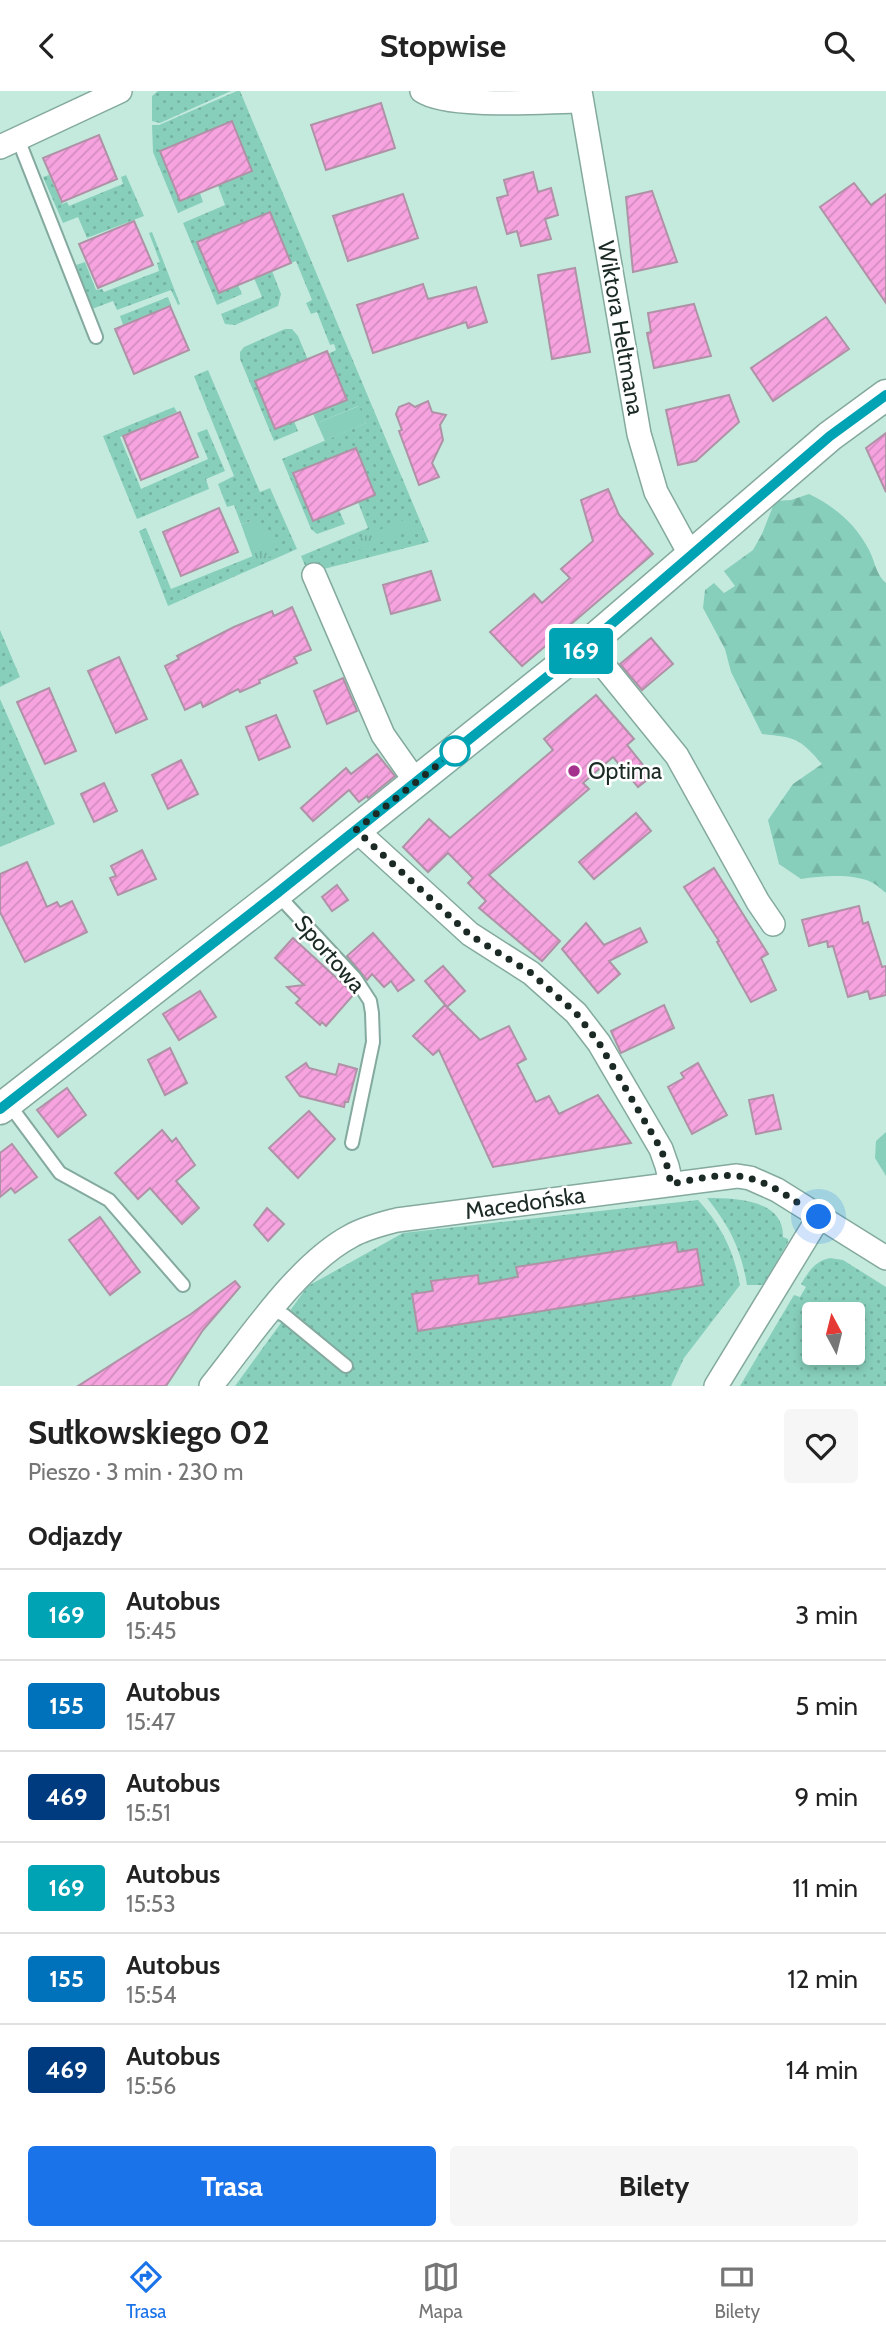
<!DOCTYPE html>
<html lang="pl">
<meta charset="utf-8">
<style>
:root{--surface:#fff;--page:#f6f6f6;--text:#222;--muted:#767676;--line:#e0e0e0;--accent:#1a73e8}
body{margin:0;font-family:Cabin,sans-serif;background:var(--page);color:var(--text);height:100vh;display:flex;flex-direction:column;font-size:26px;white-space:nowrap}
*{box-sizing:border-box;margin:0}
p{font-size:23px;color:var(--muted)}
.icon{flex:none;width:38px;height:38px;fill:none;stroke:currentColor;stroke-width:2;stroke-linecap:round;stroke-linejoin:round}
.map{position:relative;height:1295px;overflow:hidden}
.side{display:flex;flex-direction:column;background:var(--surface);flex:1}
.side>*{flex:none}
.badge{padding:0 14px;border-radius:5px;font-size:24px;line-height:46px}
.needle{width:46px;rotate:353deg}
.fabs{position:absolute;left:802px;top:1211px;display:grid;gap:14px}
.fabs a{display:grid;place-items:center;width:63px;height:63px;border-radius:7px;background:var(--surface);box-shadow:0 4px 10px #0003;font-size:35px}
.you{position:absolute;width:35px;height:35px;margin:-18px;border:5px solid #fff;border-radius:50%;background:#1a73e8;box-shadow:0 0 0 10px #1a73e833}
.map>.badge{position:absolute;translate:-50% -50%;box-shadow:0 0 0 4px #fff}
h2{padding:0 28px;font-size:26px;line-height:63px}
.round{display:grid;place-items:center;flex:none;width:74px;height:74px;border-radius:7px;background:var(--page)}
.overview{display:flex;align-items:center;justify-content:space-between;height:119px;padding:0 28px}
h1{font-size:33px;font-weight:800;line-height:52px}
.primary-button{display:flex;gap:14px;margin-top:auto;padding:14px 28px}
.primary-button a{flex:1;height:80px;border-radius:7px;background:var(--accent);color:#fff;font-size:28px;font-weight:800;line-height:80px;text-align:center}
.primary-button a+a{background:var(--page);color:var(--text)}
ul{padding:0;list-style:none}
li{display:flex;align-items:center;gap:21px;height:91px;padding:0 28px;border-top:2px solid var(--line)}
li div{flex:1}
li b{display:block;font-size:26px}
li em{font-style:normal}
li .badge{min-width:77px;font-weight:700;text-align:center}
header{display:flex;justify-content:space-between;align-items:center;height:91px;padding:0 28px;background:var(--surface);font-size:32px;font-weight:800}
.dock{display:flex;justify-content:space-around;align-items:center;height:98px;border-top:2px solid var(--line);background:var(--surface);font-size:19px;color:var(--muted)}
.dock a{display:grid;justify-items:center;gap:4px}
.dock .on{color:var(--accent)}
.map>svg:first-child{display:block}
</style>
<header><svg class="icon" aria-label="back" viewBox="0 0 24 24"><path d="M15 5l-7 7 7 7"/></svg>Stopwise<svg class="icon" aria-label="search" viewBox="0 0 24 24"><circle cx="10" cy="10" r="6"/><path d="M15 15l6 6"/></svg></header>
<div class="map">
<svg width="886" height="1295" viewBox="0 0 886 1295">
<defs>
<pattern id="grass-dots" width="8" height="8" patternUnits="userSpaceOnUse" patternTransform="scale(1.75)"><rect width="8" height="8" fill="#87cfbb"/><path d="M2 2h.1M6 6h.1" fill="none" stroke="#74b2a1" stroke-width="1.8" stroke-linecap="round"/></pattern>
<pattern id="forest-firs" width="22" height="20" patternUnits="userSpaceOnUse" patternTransform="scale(1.75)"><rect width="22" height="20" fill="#87cfbb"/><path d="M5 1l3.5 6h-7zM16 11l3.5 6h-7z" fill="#74b2a1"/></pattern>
<pattern id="park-tufts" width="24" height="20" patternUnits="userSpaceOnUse" patternTransform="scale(1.75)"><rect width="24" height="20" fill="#87cfbb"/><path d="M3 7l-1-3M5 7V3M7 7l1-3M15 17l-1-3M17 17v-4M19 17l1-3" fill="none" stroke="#74b2a1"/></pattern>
<pattern id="building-hatch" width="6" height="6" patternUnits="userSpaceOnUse" patternTransform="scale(1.75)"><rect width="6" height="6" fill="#f7a3e0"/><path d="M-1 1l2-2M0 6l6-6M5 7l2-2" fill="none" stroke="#d38cc0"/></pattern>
</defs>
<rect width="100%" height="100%" fill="#c4eade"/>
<g fill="url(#grass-dots)" fill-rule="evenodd">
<path d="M158 0H231L160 32 152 30V5Z"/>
<path d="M237 0H240L429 451 308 482 301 465 368 437 358 411 375 404 355 357 294 382 313 430 339 419 345 433 317 443 311 438 282 368 366 332 358 315 317 332 313 323 347 308 328 263 336 259 334 253 330 254 317 221 311 223 306 212 312 209 296 170 291 172 270 122 198 151 218 202 238 194 242 203 217 214 183 132 225 114 218 95 252 80 232 30 160 60 180 110 200 102 203 111 178 122 153 61 152 34H159Z"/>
<path d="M49 84 62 113 67 111 69 115 123 93 121 86 126 84 144 125 87 147 78 126 63 132 43 86Z"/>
<path d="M152 141 180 213 178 214 171 199 117 219 113 210 92 218 76 174 85 171 96 199 102 198 104 201 159 180 157 172 160 171 149 142Z"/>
<path d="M272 180 281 203 278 215 235 234 225 233 221 223 262 206 254 187Z"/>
<path d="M168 206 171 214 123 234 120 225Z"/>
<path d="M285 238H292L298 245 308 269 275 338 294 330 298 340 274 350 240 268V261L244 256Z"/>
<path d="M208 279 260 401 270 397 297 458 168 515 139 440 146 437 171 498 253 465 255 471 252 430 241 433 234 414 227 416 218 393 234 385 194 285Z"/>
<path d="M174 316 177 321 120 346 141 398 208 368 197 342 207 338 225 380 206 388 209 398 137 428 103 345Z"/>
<path d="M0 539 20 586 0 596Z"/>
<path d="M0 608 55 733 0 756Z"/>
<path d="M707 1107C735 1107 784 1108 783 1146L788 1148V1151L764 1194H747C741 1158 730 1136 707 1107Z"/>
<path d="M698 1109C721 1134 734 1160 740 1194L684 1267 671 1295H235L308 1195 403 1142Z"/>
<path d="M830 1167 843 1169 886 1196V1295H740L794 1204 800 1206 806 1196 801 1193C809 1180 815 1170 830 1167ZM814 1223H852V1262H814Z"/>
</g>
<g fill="url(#forest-firs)">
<path d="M809 403C834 415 856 433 869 459 875 470 876 484 886 492V802C882 799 877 794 873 792 853 782 822 785 801 788L779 773 768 729 793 693 822 673C798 646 797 647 762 643L731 581 725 558 703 517 705 499 714 492 724 502 735 495 724 480 753 459 762 443 775 410 791 409Z"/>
<path d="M886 1041V1085L875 1067 876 1050Z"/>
</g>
<g fill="url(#park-tufts)">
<path d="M411 426 415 437 360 460 355 449Z"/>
<path d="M252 430 268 441 276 463 255 472 241 433Z"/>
</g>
<path fill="#87cfbb" d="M359 315 366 332 325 350 317 332Z"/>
<g fill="url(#building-hatch)" stroke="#af92a6" stroke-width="2">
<path d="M381 12 395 57 326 79 311 34Z"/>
<path d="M232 30 252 80 180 110 160 60Z"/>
<path d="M99 44 117 88 62 111 43 67Z"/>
<path d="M533 81 538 101 551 97 558 124 545 128 551 148 521 155 517 140 507 143 497 107 508 104 504 89Z"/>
<path d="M854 92 871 114 886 103V212L820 116Z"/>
<path d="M652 100 677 171 633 181 626 106Z"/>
<path d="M403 103 418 147 348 170 333 125Z"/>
<path d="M270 121 291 172 219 202 197 151Z"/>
<path d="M134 130 153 174 98 197 79 153Z"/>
<path d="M575 177 590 261 552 268 538 184Z"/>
<path d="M423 193 428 208 476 196 487 231 468 237 466 231 373 262 357 214Z"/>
<path d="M694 213 711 265 654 277 647 242 651 241 648 222Z"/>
<path d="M170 215 189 259 134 283 115 238Z"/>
<path d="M826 226 849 258 773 310 751 277Z"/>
<path d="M327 260 347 309 275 338 255 290Z"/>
<path d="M729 304 739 331 696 370 678 374 666 319Z"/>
<path d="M428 310 432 321 446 324 440 334 443 349 432 372 439 386 419 394 399 340 402 339 396 323 399 316 409 312 415 316Z"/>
<path d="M180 321 198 366 141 389 123 345Z"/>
<path d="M886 342V401L866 357Z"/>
<path d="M356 357 375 404 313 430 293 382Z"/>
<path d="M608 398 619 424 653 463 522 575 490 541 534 503 542 512 570 487 561 478 593 450 581 409Z"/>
<path d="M219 417 238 461 181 485 163 441Z"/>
<path d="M431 480 440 509 391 523 383 494Z"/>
<path d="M292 516 311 559 294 566 297 572 259 589 260 592 240 601 238 598 203 616 201 611 185 619 165 575 179 568 177 565 234 536 272 520 274 525Z"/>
<path d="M651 547 673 573 642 599 620 573Z"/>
<path d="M119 566 147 628 116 642 88 580Z"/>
<path d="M343 587 357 620 327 633 314 600Z"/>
<path d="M49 597 76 660 45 673 17 611Z"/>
<path d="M596 604 634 648 627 654 652 685 638 696 613 666 583 692 589 698 489 784 560 850 542 870 479 817 486 810 468 792 473 787 448 762 428 781 403 756 429 728 450 747 553 659 544 648Z"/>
<path d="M276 624 290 656 259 669 246 636Z"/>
<path d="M377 663 395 685 368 707 367 705 359 711 349 699 313 730 301 717 346 677 351 683Z"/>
<path d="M181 669 198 703 168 718 152 684Z"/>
<path d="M104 692 117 720 94 731 81 703Z"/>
<path d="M636 722 651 740 594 788 579 771Z"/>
<path d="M142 759 156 788 118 804 110 787 116 785 111 775Z"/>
<path d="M27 771 47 816 57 811 60 816 72 810 87 841 25 871 0 821V783Z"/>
<path d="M714 777 768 863 761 867 776 899 751 911 717 851 719 850 684 796Z"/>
<path d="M337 794 348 809 332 820 322 806Z"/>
<path d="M859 815 863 833 868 831 882 876 886 875V904L870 908 868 900 848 906 833 855 828 856 827 850 809 855 802 829Z"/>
<path d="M586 832 604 854 640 837 647 851 609 870 620 883 598 902 562 858Z"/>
<path d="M373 842 414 889 398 900 391 890 384 896 372 883 367 889 347 865Z"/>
<path d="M293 847 354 903 326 935 322 931 320 934 296 912 300 908 287 896 304 894 275 867Z"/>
<path d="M443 875 465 900 447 916 425 890Z"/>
<path d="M200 900 216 926 179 949 163 923Z"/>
<path d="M445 914 480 949 509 935 526 968 517 973 536 1011 549 1005 559 1023 598 1004 631 1052 493 1076 439 959 433 964 413 945Z"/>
<path d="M664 914 674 937 621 962 611 940Z"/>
<path d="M170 957 187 992 165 1004 148 969Z"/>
<path d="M306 972 309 977 336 984 339 973 357 978 348 1011H345L344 1016 300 1005 286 986Z"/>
<path d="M698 972 727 1024 692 1043 668 996 684 987 681 982Z"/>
<path d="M67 997 86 1024 58 1046 37 1019Z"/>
<path d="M773 1004 781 1038 756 1043 749 1009Z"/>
<path d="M309 1020 335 1048 298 1087 269 1057Z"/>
<path d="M162 1039 172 1051 176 1047 195 1074 176 1090 199 1117 182 1133 150 1097 138 1108 115 1082Z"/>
<path d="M12 1053 37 1086 15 1102 11 1097 0 1106V1062Z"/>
<path d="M267 1117 284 1133 268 1150 254 1134Z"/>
<path d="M100 1126 140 1181 110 1204 69 1149Z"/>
<path d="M676 1151 678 1161 697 1158 703 1194 418 1240 412 1203 433 1200 431 1190 478 1184 479 1193 518 1186 516 1176Z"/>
<path d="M235 1190 240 1196 203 1239 166 1295H78L191 1223Z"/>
</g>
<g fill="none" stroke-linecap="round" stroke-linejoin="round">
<defs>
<g id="service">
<path d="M18 48 96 246"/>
<path d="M277 803 355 887 370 910 372 922 373 951 352 1052"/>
<path d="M8 1012 60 1082 109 1109 183 1194"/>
<path d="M272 1219 284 1224 346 1275"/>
</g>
<g id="minor">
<path d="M422 0C449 18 546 10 581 10"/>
<path d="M580 0 639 343 656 401 691 465"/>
<path d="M0 56 120 0"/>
<path d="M314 484 383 644 416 691"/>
<path d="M587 554 677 665 758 811 773 833"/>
<path d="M356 739 470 843 531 882 576 922 599 952 661 1058 667 1075 671 1092"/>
<path d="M211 1295C249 1248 298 1173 351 1145 365 1137 382 1133 397 1129L737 1085 750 1087 777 1099 886 1167"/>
<path d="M716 1295 819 1126"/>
</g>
<path id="tertiary" d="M0 1018 276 803 587 554 830 345 886 304"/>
</defs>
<use href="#service" stroke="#84a99e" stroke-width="16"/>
<use href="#minor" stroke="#84a99e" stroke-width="26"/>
<use href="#tertiary" stroke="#84a99e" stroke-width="33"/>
<use href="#service" stroke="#fff" stroke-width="12"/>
<use href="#minor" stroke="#fff" stroke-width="23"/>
<use href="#tertiary" stroke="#fff" stroke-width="30"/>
</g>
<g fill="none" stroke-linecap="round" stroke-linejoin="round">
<defs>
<path id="line" d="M0 1018 276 803 587 554 830 345 886 304"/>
</defs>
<use href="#line" stroke="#fff" stroke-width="16"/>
<use href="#line" stroke="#00a3b4" stroke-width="10"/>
<path stroke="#1b2a25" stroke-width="7" stroke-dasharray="0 12.6" d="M455 660 356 739 470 844 531 882 576 922 599 952 661 1058 667 1075 671 1093C692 1089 715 1083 736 1085 767 1087 794 1110 819 1126"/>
</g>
<circle fill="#fff" stroke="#00a3b4" stroke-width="3.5" cx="455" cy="660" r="14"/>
<circle fill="#a4318c" stroke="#fff" stroke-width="2.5" cx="574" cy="680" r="7"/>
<g text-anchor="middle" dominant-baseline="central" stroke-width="5" stroke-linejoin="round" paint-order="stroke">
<g font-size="23" fill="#1b2a25" stroke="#fff">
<text transform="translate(621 237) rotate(80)">Wiktora Heltmana</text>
<text transform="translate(330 863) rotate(49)">Sportowa</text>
<text transform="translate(525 1112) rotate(-8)">Macedońska</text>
</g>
<g font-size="23" fill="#1b2a25" stroke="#fff" text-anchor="start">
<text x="588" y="680">Optima</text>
</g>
</g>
</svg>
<div class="fabs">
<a><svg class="needle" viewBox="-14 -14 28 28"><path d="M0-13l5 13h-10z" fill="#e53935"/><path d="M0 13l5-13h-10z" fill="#767676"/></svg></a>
</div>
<div class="you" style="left:819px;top:1126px"></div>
<b class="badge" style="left:581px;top:560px;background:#00a3b4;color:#fff">169</b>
</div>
<section class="side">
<div class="overview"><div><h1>Sułkowskiego 02</h1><p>Pieszo · 3 min · 230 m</p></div><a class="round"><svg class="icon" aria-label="heart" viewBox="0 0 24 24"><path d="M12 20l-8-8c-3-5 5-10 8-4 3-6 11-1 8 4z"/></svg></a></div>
<h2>Odjazdy</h2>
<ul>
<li><span class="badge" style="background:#00a3b4;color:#fff">169</span><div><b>Autobus</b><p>15:45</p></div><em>3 min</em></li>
<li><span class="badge" style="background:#0072bc;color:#fff">155</span><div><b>Autobus</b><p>15:47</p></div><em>5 min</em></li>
<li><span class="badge" style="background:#003b80;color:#fff">469</span><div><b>Autobus</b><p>15:51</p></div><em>9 min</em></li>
<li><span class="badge" style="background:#00a3b4;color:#fff">169</span><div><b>Autobus</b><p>15:53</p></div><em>11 min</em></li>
<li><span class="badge" style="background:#0072bc;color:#fff">155</span><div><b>Autobus</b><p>15:54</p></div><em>12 min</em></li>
<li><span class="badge" style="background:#003b80;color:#fff">469</span><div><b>Autobus</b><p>15:56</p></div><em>14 min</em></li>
</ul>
<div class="primary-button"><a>Trasa</a><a>Bilety</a></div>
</section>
<nav class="dock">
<a class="on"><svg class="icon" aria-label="directions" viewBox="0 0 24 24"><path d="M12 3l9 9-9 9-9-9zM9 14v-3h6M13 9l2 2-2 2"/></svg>Trasa</a>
<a><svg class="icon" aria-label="map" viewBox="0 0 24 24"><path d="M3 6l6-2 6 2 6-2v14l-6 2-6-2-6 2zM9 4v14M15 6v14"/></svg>Mapa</a>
<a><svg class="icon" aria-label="tickets" viewBox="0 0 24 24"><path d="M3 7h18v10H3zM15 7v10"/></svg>Bilety</a>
</nav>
